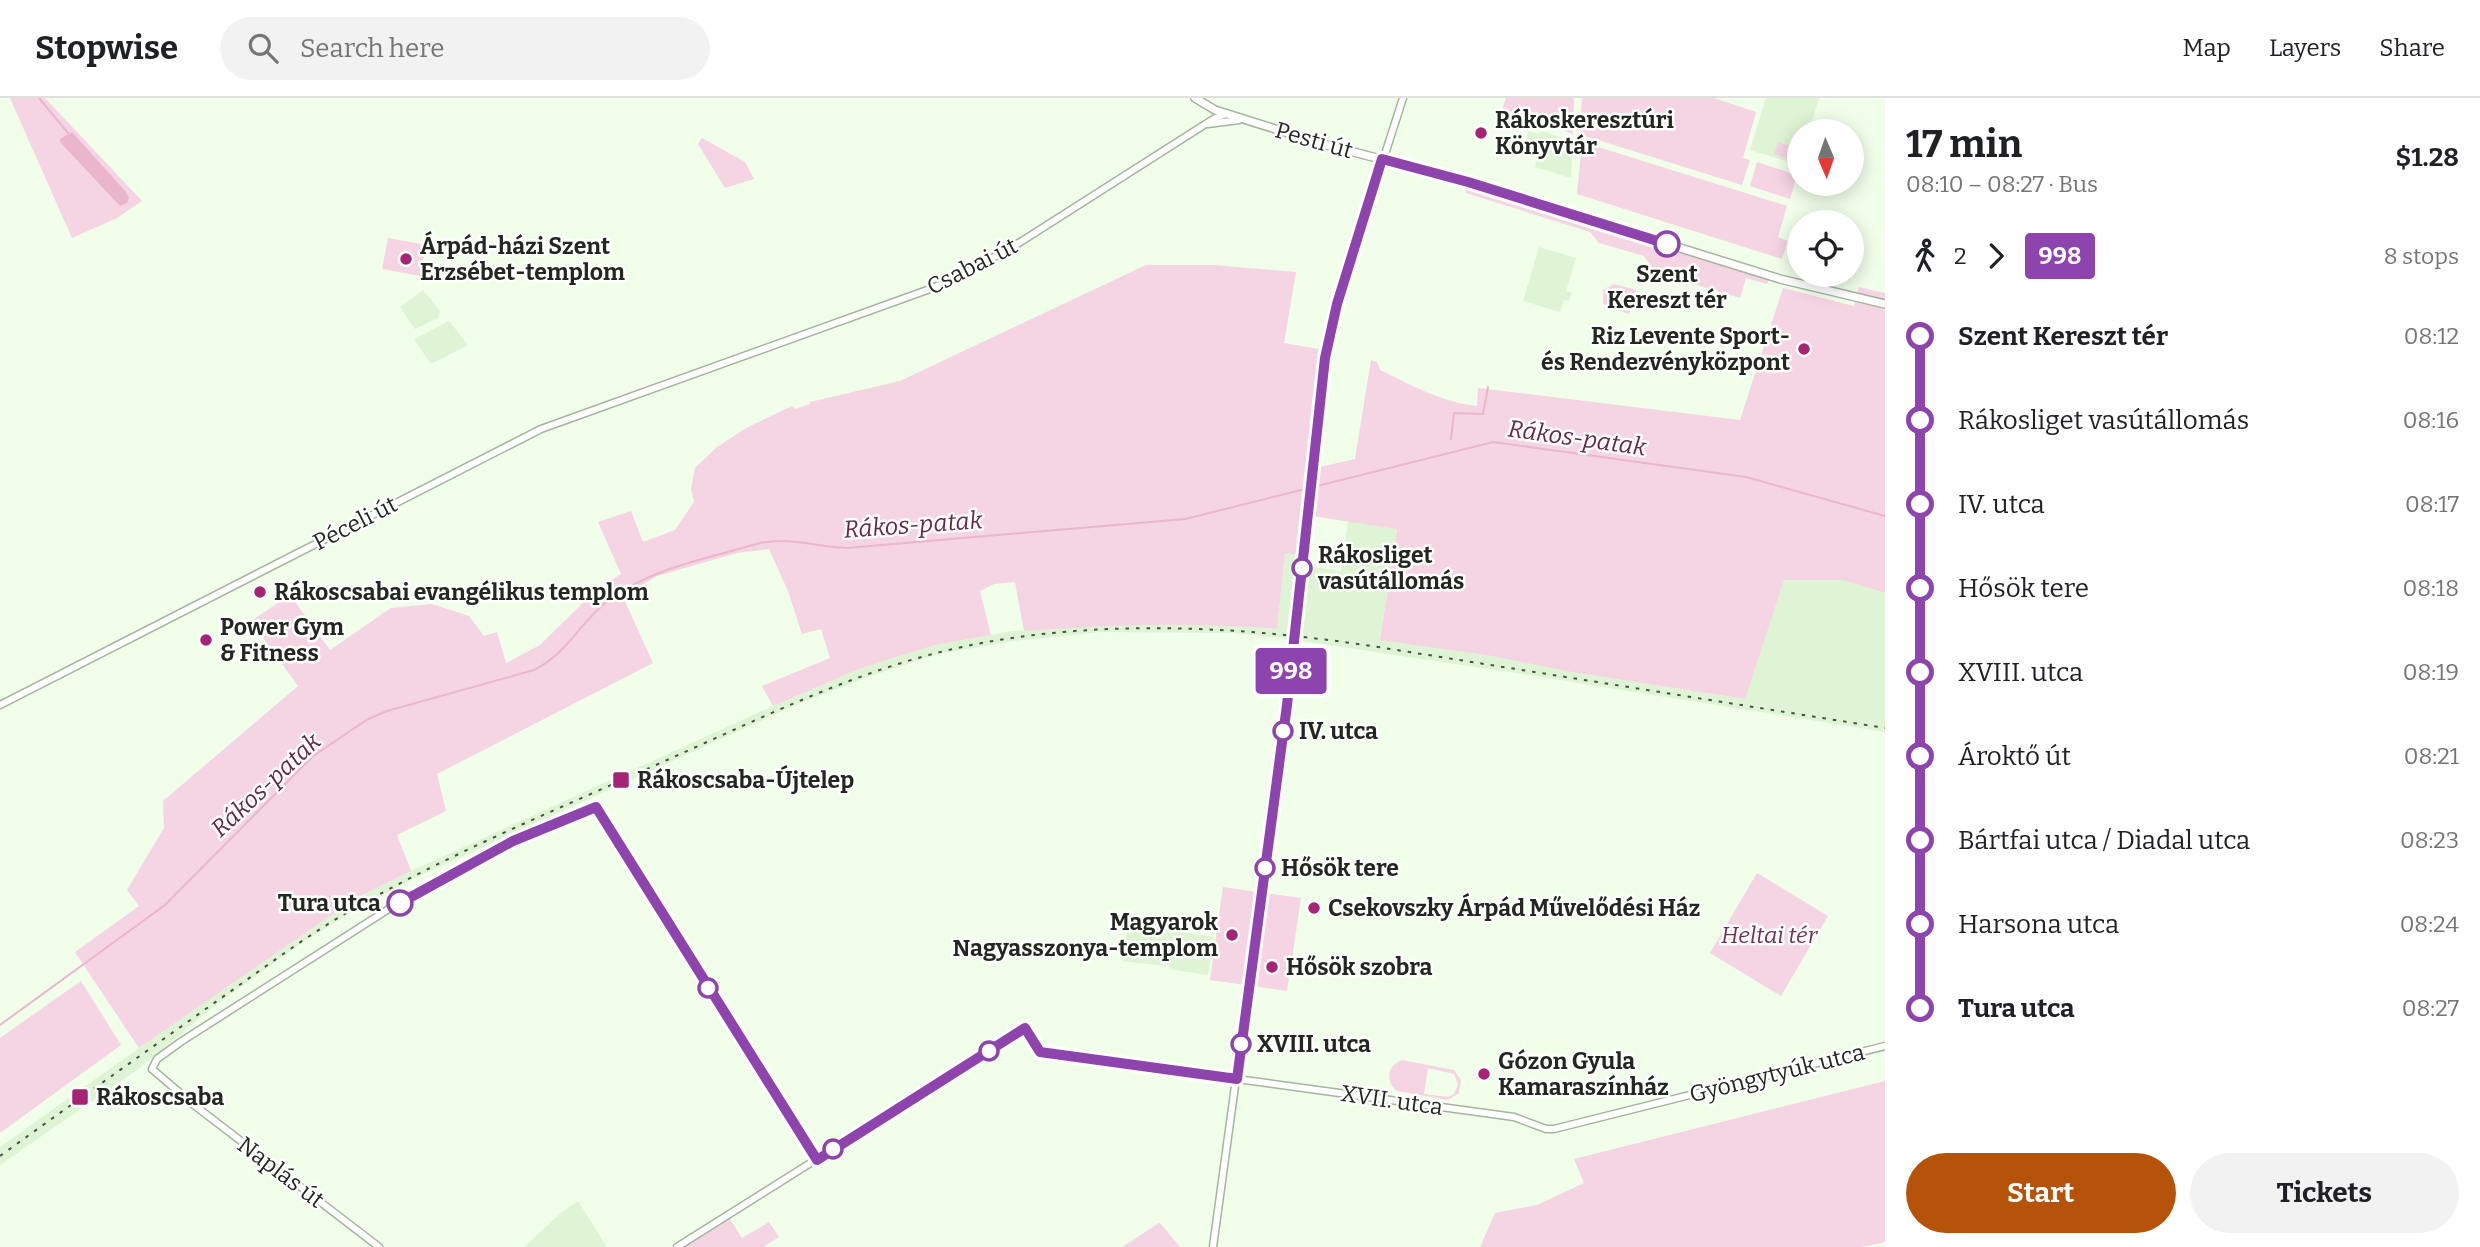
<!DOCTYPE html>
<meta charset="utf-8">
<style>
:root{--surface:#fff;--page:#f2f2f2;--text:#202124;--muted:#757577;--line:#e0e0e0;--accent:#b45309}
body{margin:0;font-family:Bitter,serif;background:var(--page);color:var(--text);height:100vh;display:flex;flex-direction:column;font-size:26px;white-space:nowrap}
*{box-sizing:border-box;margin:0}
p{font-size:23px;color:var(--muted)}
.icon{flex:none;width:38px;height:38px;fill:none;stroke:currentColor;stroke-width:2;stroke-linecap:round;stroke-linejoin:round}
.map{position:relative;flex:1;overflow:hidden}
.drawer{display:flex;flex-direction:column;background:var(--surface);width:595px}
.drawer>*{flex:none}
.badge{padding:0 14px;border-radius:5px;font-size:24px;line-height:46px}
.needle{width:46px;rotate:178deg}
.tools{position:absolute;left:1787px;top:21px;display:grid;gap:14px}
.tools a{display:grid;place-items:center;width:77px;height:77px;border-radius:50%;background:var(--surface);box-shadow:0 4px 18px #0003;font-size:35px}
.map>.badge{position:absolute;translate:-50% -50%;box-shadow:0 0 0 4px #fff}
.legs{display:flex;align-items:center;gap:10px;height:77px;padding:0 21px;font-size:23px}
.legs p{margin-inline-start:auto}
.summary{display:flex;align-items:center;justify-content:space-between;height:119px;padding:0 21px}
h1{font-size:38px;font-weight:700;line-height:52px}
.primary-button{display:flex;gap:14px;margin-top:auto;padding:14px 21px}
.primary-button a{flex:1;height:80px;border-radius:42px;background:var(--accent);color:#fff;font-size:28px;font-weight:700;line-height:80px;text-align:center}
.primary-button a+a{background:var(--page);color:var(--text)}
ul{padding:0 21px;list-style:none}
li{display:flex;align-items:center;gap:24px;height:84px;font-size:26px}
li i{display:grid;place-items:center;width:10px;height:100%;margin:0 9px;background:currentColor}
li i::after{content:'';width:18px;height:18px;margin:-9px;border:5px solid;border-radius:50%;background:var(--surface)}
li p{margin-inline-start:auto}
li:first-child i{background:linear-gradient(#0000 50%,currentColor 0)}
li:last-child i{background:linear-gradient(currentColor 50%,#0000 0)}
header{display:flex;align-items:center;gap:42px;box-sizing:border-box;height:98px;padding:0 35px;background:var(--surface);border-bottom:2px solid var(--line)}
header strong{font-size:33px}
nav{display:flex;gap:38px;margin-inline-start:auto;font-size:24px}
.search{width:490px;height:63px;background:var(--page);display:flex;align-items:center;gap:18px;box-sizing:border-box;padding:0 24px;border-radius:38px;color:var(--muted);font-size:26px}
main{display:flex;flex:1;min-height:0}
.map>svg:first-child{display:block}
</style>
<header>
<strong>Stopwise</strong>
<div class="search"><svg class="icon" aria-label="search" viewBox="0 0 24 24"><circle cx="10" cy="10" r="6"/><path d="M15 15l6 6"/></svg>Search here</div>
<nav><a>Map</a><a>Layers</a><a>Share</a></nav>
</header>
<main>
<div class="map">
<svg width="1885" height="1149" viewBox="0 0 1885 1149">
<rect width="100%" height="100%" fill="#f0feea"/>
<g fill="#def4d5">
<path d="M1766 0H1819L1809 33H1799V67L1750 52Z"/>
<path d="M1528 33 1538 36 1542 33 1573 44 1571 80 1535 69 1537 58 1522 54Z"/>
<path d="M1539 149 1576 160 1566 193 1572 195 1569 203 1564 202 1560 214 1523 203Z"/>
<path d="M423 192 440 213 438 220 415 231 400 209Z"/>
<path d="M449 223 468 247 431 266 414 241Z"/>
<path d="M1348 423 1397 430 1380 541 1486 557 1571 574 1744 601 1784 482H1843L1885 495V634L1529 577 1282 540 1234 535 1100 534 1013 543 938 556 868 579 798 606 415 780 362 808 303 844 217 906 137 972 0 1067V1049L139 950 356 800 411 773 773 608 864 569 935 547 1013 533 1099 527 1183 525 1277 531 1285 454 1307 457 1306 468 1341 473Z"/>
<path d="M1128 826 1142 828V833L1156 835 1157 830 1214 839 1208 877 1169 871V868L1122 863Z"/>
<path d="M578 1103 607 1149H524L560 1116Z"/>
</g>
<g fill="#f5d4e3" fill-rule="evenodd">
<path d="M10 0H45L142 103 117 120 72 140Z"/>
<path d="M1506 0H1574L1573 36 1502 12Z"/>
<path d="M1582 0H1714L1756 14 1743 60 1750 62 1742 87 1582 37 1580 34Z"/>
<path d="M702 40 745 64 754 81 725 90 698 46Z"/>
<path d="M1582 44 1787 108 1778 139 1788 143 1782 161 1577 96Z"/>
<path d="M1778 44 1799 51V64L1774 56Z"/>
<path d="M1757 64 1797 77 1790 101 1750 88Z"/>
<path d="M1467 89 1769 181 1767 186 1746 180 1740 200 1655 174 1644 158 1599 145 1590 134 1466 95Z"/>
<path d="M388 140 426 147 420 178 382 171Z"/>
<path d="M1146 167H1215L1296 174 1284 245 1319 251 1307 372 1355 361 1371 262 1377 264 1380 272C1412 287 1440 304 1477 308L1478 290 1740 322 1783 190 1854 208 1859 189 1885 195V495L1843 482H1784L1745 601 1571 574 1486 557 1380 542 1397 431 1312 418 1307 457 1285 455 1277 531C1192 524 1109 526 1024 533L1015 484 994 486 980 493 991 537 935 547 864 569 773 608 762 588 830 560 821 531 802 536 788 493 769 451 737 455 657 478 623 499 653 565 437 676 446 713 397 737 411 773 356 800 139 950 75 854 139 808 127 792 164 730 163 703 298 588 251 523 290 497 330 552 391 510 432 506 469 518 484 538 497 534 506 565 540 547 596 492 621 476 598 424 631 413 643 444 675 432 694 404 691 391 695 370 717 349 746 330 792 308 795 311 810 306V304L900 283Z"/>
<path d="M1614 186 1636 192 1629 216 1607 209 1603 205V192Z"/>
<path d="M1757 775 1828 818 1781 898 1710 855Z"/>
<path d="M1223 789 1301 800 1287 893 1210 882Z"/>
<path d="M81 883 121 947 0 1035V940Z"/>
<path d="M1402 962 1454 972 1461 982 1459 995 1448 1002 1397 993C1385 983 1387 968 1402 962ZM1428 970 1454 976 1458 987 1454 996 1448 999 1424 996Z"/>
<path d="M1885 983V1144L1862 1149H1480L1495 1115 1537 1107 1584 1085 1574 1061Z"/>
<path d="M730 1121 742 1140 769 1124 779 1139 763 1149H684Z"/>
<path d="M1160 1125 1180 1149H1122L1159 1125Z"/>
</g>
<path fill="#e9b6ce" d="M72 34 126 94 129 100 127 105 120 108 60 44V41Z"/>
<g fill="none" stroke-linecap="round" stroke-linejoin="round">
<g stroke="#e9b6ce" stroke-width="2">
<path d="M39 0 68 35"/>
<path d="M1451 341 1454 315 1483 316 1488 289"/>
<path d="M0 927 165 807 313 658 368 621 387 613 534 572C567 556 581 523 609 502 654 469 709 460 760 445 791 439 817 449 847 450L1185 421 1493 344 1746 379 1885 418"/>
</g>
<defs>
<g id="secondary">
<path d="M1208 26 1239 22"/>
<path d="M0 607 541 331 930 191 961 178 1022 143 1215 20 1227 16"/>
<path d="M379 1149 194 1007 152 971 157 961 182 943 395 807 513 742 595 709 817 1062"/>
<path d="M677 1149 1025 930 1040 954 1514 1019 1546 1031H1554L1885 948"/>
<path d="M1213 1149 1287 607 1325 260 1337 206 1403 0"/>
</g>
<path id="primary" d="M1195 0 1215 12 1323 46 1468 84 1780 181 1885 206"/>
</defs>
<use href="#secondary" stroke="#a4b59d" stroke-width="9"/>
<use href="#primary" stroke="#a4b59d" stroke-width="10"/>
<use href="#secondary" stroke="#fff" stroke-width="6"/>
<use href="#primary" stroke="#fff" stroke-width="7"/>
<path stroke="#495045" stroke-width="2" stroke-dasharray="3.5 7" stroke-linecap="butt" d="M0 1058C72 1006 144 955 217 903 264 870 311 834 362 806 463 749 573 705 678 657 770 616 863 570 962 549 1097 520 1242 528 1378 549L1885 630"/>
</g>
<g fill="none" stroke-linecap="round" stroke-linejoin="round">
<defs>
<path id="line-1" d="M400 805 513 743 596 709 817 1062 1025 930 1040 954 1237 981 1287 607 1325 260 1337 206 1382 61 1468 84 1667 146"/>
</defs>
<use href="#line-1" stroke="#fff" stroke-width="16"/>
<use href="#line-1" stroke="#8e44ad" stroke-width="10"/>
</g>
<g fill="#a52473" stroke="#fff" stroke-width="2.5">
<circle cx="1481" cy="35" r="7"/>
<circle cx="406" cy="161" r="7"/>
<circle cx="1804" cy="251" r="7"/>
<circle cx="260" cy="494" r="7"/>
<circle cx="206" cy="542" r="7"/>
<rect x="612" y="673" width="18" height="18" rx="3.5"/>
<circle cx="1314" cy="810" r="7"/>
<circle cx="1232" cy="837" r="7"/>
<circle cx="1272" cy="869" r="7"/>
<circle cx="1484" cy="976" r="7"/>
<rect x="71" y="990" width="18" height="18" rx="3.5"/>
</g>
<g fill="#fff" stroke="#8e44ad" stroke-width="3.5">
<circle cx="1667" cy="146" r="12"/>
<circle cx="1302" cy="470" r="9"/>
<circle cx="1283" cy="633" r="9"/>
<circle cx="1265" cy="770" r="9"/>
<circle cx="400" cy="805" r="12"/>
<circle cx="708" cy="890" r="9"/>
<circle cx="1241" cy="946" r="9"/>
<circle cx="989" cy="953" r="9"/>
<circle cx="833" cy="1051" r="9"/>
</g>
<g text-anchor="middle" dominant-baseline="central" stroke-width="5" stroke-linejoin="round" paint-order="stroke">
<g font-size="23" font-weight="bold" fill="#22281f" stroke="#fff" text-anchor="start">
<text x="1495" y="22">Rákoskeresztúri<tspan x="1495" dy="26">Könyvtár</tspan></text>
<text x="420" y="148">Árpád-házi Szent<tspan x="420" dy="26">Erzsébet-templom</tspan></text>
<text x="1790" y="238" text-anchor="end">Riz Levente Sport-<tspan x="1790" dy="26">és Rendezvényközpont</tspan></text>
<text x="274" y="494">Rákoscsabai evangélikus templom</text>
<text x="220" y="529">Power Gym<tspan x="220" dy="26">&amp; Fitness</tspan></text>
<text x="637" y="682">Rákoscsaba-Újtelep</text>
<text x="1328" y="810">Csekovszky Árpád Művelődési Ház</text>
<text x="1218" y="824" text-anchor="end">Magyarok<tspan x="1218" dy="26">Nagyasszonya-templom</tspan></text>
<text x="1286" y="869">Hősök szobra</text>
<text x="1498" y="963">Gózon Gyula<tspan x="1498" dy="26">Kamaraszínház</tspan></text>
<text x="96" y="999">Rákoscsaba</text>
</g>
<g font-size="23" fill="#22281f" stroke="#fff">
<text transform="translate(1314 42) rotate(16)">Pesti út</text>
<text transform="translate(972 168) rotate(-27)">Csabai út</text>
<text transform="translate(355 425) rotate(-27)">Péceli út</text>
<text transform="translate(1777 975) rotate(-14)">Gyöngytyúk utca</text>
<text transform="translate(1392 1002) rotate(8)">XVII. utca</text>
<text transform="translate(281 1074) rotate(37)">Naplás út</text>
</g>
<g font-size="23" font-weight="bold" fill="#22281f" stroke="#fff" text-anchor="start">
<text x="1667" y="176" text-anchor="middle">Szent<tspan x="1667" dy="26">Kereszt tér</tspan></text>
<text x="1318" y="457">Rákosliget<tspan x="1318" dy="26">vasútállomás</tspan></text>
<text x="1299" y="633">IV. utca</text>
<text x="1281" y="770">Hősök tere</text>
<text x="381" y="805" text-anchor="end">Tura utca</text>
<text x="1257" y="946">XVIII. utca</text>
</g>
<g font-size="23" font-style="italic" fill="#703254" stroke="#fff">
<text x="1769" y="837">Heltai tér</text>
</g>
<g font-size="24" font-style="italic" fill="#65284a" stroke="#fff">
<text transform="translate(1577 340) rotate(8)">Rákos-patak</text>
<text transform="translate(913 427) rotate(-4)">Rákos-patak</text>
<text transform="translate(266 687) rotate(-43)">Rákos-patak</text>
</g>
</g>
</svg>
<div class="tools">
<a><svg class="needle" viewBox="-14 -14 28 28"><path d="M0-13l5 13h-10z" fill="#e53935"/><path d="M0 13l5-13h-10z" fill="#757577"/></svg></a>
<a><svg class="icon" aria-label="locate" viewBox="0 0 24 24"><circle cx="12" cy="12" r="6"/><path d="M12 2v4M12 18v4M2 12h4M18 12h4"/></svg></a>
</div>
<b class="badge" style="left:1291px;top:573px;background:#8e44ad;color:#fff">998</b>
</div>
<section class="drawer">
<div class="summary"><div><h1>17 min</h1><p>08:10 – 08:27 · Bus</p></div><b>$1.28</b></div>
<div class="legs"><svg class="icon" aria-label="walk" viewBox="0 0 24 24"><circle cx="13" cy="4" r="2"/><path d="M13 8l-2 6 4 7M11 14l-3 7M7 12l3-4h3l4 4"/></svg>2<svg class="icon" aria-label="forward" viewBox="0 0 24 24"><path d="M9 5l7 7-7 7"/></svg><b class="badge" style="background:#8e44ad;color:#fff">998</b><p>8 stops</p></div>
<ul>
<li><i style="color:#8e44ad"></i><b>Szent Kereszt tér</b><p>08:12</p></li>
<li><i style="color:#8e44ad"></i><span>Rákosliget vasútállomás</span><p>08:16</p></li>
<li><i style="color:#8e44ad"></i><span>IV. utca</span><p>08:17</p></li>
<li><i style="color:#8e44ad"></i><span>Hősök tere</span><p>08:18</p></li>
<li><i style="color:#8e44ad"></i><span>XVIII. utca</span><p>08:19</p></li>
<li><i style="color:#8e44ad"></i><span>Ároktő út</span><p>08:21</p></li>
<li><i style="color:#8e44ad"></i><span>Bártfai utca / Diadal utca</span><p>08:23</p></li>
<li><i style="color:#8e44ad"></i><span>Harsona utca</span><p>08:24</p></li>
<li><i style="color:#8e44ad"></i><b>Tura utca</b><p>08:27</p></li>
</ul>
<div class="primary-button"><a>Start</a><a>Tickets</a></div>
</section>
</main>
